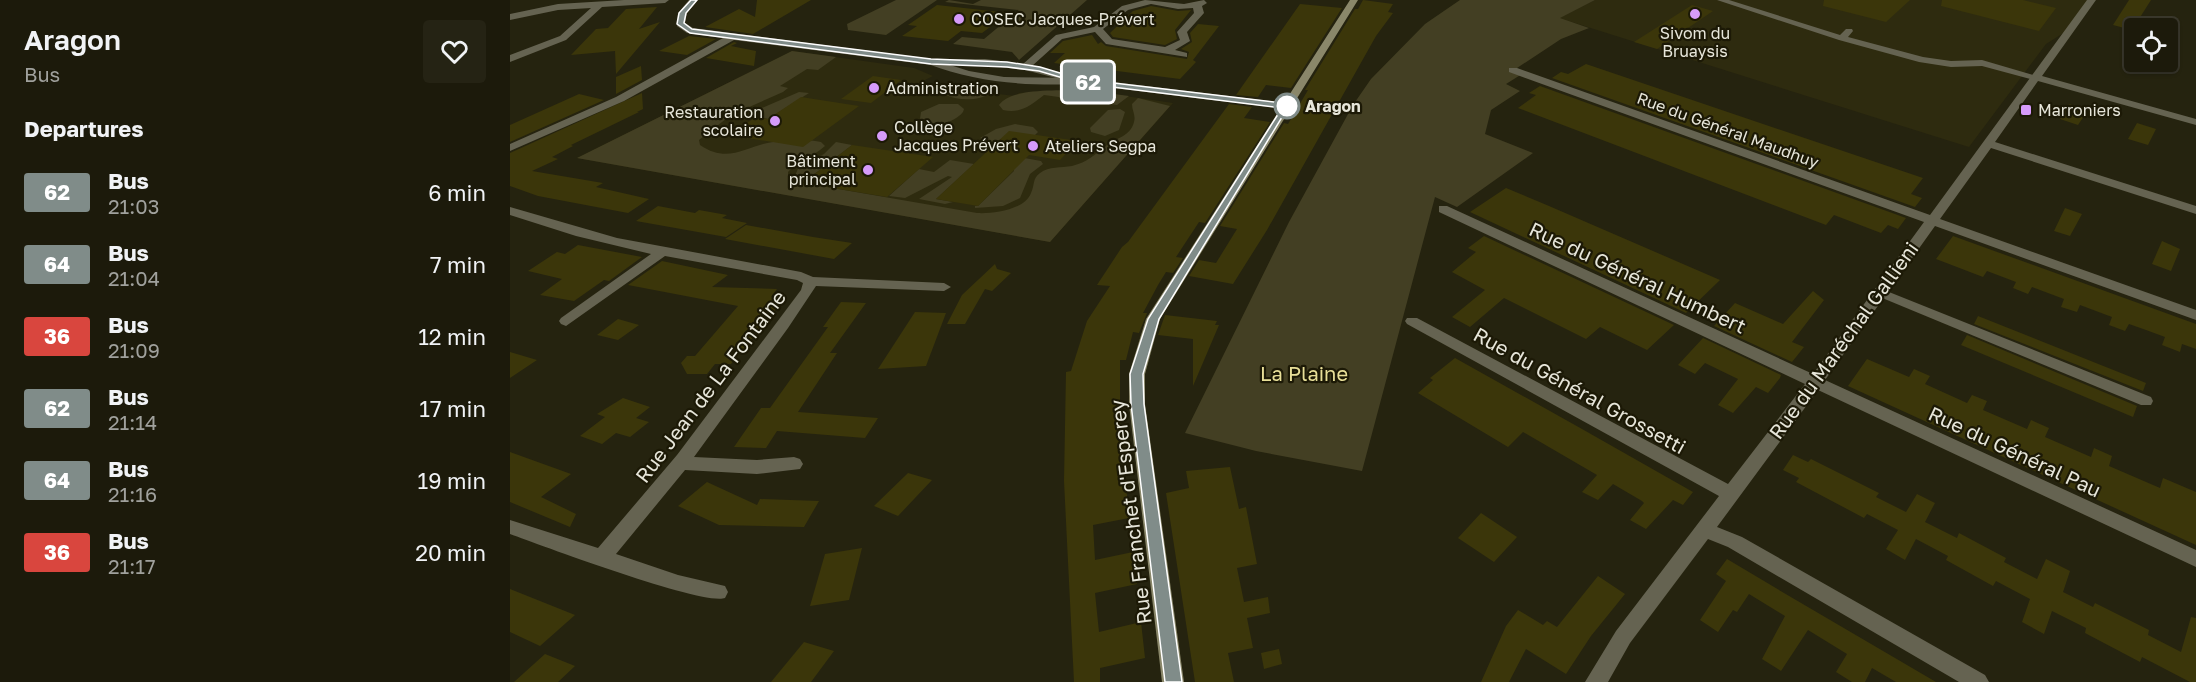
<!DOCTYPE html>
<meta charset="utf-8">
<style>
:root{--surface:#1c1a0b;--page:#252314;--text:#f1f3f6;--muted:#a0a19d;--line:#3a382c}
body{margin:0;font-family:"Golos Text",sans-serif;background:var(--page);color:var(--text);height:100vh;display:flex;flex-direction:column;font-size:22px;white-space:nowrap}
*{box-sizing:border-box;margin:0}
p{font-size:20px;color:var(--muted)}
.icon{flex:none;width:33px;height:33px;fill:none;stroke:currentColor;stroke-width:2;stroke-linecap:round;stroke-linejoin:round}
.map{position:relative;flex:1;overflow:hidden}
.sheet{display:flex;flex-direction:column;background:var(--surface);width:510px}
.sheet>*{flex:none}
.badge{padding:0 12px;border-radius:4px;font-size:21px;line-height:39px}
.tools{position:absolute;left:1614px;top:18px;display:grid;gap:12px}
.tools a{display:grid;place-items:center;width:54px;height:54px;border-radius:6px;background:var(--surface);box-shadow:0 2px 4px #0004,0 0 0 2px var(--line);font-size:30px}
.map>.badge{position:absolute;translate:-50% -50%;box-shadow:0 0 0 3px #fff}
h2{padding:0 24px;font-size:22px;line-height:54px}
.round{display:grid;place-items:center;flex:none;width:63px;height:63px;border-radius:6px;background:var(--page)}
.head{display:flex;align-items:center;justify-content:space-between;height:102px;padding:0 24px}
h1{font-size:28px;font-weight:600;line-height:45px}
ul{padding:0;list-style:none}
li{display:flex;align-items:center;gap:18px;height:72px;padding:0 24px}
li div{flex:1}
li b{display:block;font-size:22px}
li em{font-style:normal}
li .badge{min-width:66px;font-weight:700;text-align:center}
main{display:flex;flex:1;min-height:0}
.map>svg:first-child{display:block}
</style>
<main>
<section class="sheet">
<div class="head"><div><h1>Aragon</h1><p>Bus</p></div><a class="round"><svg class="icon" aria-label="heart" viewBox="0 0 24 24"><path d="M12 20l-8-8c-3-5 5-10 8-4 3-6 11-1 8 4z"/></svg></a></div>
<h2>Departures</h2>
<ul>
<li><span class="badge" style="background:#808c89;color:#fff">62</span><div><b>Bus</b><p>21:03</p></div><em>6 min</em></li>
<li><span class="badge" style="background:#808c89;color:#fff">64</span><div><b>Bus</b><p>21:04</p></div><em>7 min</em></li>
<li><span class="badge" style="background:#d9463e;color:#fff">36</span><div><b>Bus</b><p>21:09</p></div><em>12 min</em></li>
<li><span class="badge" style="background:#808c89;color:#fff">62</span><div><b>Bus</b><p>21:14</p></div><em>17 min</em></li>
<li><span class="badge" style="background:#808c89;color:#fff">64</span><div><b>Bus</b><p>21:16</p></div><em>19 min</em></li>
<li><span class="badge" style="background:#d9463e;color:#fff">36</span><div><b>Bus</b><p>21:17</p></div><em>20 min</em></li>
</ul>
</section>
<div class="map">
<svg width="1686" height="682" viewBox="0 0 1686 682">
<rect width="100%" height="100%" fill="#25230f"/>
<g fill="#2e2b0f">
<path d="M1085 0H1582L1563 27 1536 44 1459 147 1049 18Z"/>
<path d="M282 51 404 68 423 76 413 81 416 82 413 85 505 96 509 93 574 90 663 103 540 242 67 158Z"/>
</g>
<g fill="#433f23">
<path d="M386 0H427L376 35 338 30 337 24Z"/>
<path d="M439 0 463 4 471 0H577L509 60 502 52 443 44 452 37 474 39 509 10 435 2Z"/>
<path d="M950 0H1085L1050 18 1079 28 1051 39 1004 70 1012 74 996 84 1010 91 981 110 975 134 1023 153 947 207 925 197 852 471 746 451 675 433 779 222 843 105 861 79 915 24Z"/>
<path d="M282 51 326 57 308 70 297 69 270 86 278 88 273 92 221 115 189 140 190 145C219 165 237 145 263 142 278 139 296 139 311 142L315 146C303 157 288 160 278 172V177L282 181 467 213C482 214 515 210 521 193 525 185 522 179 530 173 539 166 551 168 562 166 578 162 584 155 597 145 607 137 620 137 624 122 626 115 622 111 622 104L628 98 660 106 540 242 67 158Z"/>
<path d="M434 88 483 93C469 100 451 102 436 95Z"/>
<path d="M574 90 619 96 607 105 534 95C521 105 511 114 493 110L489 105C501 87 552 91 574 90Z"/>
<path d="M289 92 299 93 258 119 242 115 245 111Z"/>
<path d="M429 104H448L454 109 453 112C443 124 423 128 410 119L411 112Z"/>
<path d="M610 109 615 112 609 130 595 136 581 132 580 128 598 110Z"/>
<path d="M505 124 523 127 528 132 525 135 486 144 470 138 486 129Z"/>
<path d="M326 142 342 145 294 182 285 176 289 166 314 154Z"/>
<path d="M503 156 531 161 533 164 520 174 510 198 493 206 465 208V206H468L504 171Z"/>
<path d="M440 160 464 164 426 199 443 202 435 204 409 199 442 177 438 176 395 198 379 196 409 169 424 172Z"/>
</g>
<g fill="#3b360a">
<path d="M247 0H301L243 34 195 27 229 9 245 17Z"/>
<path d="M853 0 883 4 878 12 883 13 866 36 757 230 723 284 679 276 689 260 706 263 727 229 710 226 774 123 778 124 798 90H795L845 9H848Z"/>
<path d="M1314 0H1400L1376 22 1313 6Z"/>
<path d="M1432 0H1513L1546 8 1529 31 1431 6Z"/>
<path d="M1619 0H1641L1622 30 1603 25Z"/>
<path d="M790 4 832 8 781 88 756 85 748 97 726 95Z"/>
<path d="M427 5 499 13 472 33 451 31 438 41 392 36 407 26 398 25Z"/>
<path d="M1182 5 1203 11 1147 49 1124 42Z"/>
<path d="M641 6 668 11 681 10 665 30 667 39 655 45 603 37 600 33 623 11Z"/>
<path d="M147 7 129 29 150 22 106 74 105 51 61 55 86 29 98 28 116 9Z"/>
<path d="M688 24 709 26 683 60 686 62 670 79 544 63 555 53H540L553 41 582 35 588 44 591 42 596 46 677 59 679 52 671 49 682 42 680 33Z"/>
<path d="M179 36 206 39 177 55 149 51Z"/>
<path d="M224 42 227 43 221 46 246 51 244 66 196 58Z"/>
<path d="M1076 64 1413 178 1401 194 1412 198 1405 207 1042 78 1051 72 1058 74Z"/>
<path d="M131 66 132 80 106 94V77Z"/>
<path d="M363 76 391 80 361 103 331 99Z"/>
<path d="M1030 86 1396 218 1388 229 1378 225 1371 233 1324 215 1316 225 1008 108 1026 95 1019 93Z"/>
<path d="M132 93 133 109 127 112H129L61 145 63 146 42 157 48 159 22 171 93 183 86 187 139 199 118 213 28 196 0 186V153Z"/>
<path d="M69 94 94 100 0 142V125Z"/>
<path d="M291 97 349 106 293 147 219 135 246 117 258 119Z"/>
<path d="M719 104 742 107 734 118 760 122 695 223 689 222 666 257 673 258 663 273 656 272 648 285 633 313H637L629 333 623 332 616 360H610V418L619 518 583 525 585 560 623 552 627 584 585 593 589 632 631 622 635 658 590 668V682H564L554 481 556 372 561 371 577 321 600 286 587 285 612 247 618 242Z"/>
<path d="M1559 104 1578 110 1568 125 1550 119Z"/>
<path d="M1627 123 1646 129 1638 145 1618 139Z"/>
<path d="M499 131 568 141 550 160 519 155 468 206 426 199Z"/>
<path d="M342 145 423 157 377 197 293 183Z"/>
<path d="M996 188 1039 206 1210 280 1176 313 960 212Z"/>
<path d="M148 206 185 213 189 210 217 215 212 218 237 223 216 237 126 221Z"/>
<path d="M1555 208 1572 214 1560 236 1544 231Z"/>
<path d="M236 225 303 237 342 243 324 259 215 239Z"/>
<path d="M974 236 1164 325 1137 350 1090 327 1076 339 994 298 960 327 942 317 975 290 942 272 966 252 958 248Z"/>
<path d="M1443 236 1686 324V349L1672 344 1670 352 1652 345 1655 337 1636 330 1619 324 1615 331 1599 325 1602 317 1570 305 1567 312 1551 307 1554 299 1522 287 1518 294 1503 288 1506 282 1477 271 1473 277 1426 259Z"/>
<path d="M1652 241 1670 249 1661 271 1642 264Z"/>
<path d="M68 245 132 257 99 281 94 280 64 301 30 295 52 279 18 271 47 252 55 254Z"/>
<path d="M152 261 218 275 202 287 267 289 261 297H276L221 364H205L197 374H177L171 363 177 356H185L228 306 118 285Z"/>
<path d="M485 264 487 269 501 273 482 291 475 289 455 324H437L452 295Z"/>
<path d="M1303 291 1314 300 1282 342 1294 347 1282 362 1204 326 1225 303 1273 324Z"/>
<path d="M331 302 356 303 320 353H327L288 412 368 418 355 438 267 431 256 448 224 447 251 408H260L318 327H313Z"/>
<path d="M405 312 436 313 416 366 368 369Z"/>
<path d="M655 315 707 321 705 325H709L683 386V339L648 335Z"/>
<path d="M1468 316 1636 383 1633 391 1464 324Z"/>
<path d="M108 319 129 325 108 340 87 335Z"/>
<path d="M1457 335 1627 406 1623 417 1451 345Z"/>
<path d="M1193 338 1271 375 1270 378 1258 393 1246 387 1223 413 1208 405 1228 379 1195 363 1185 374 1168 365Z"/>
<path d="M0 352 27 360 0 378Z"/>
<path d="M945 358 1072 429 1183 492 1173 505 1163 500 1136 529 1120 520 1134 503 1132 501 1103 484 1088 500 1072 492 1087 475 1013 432 998 447 908 393 923 380 920 378Z"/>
<path d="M1357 359 1399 377 1404 369 1420 376 1415 384 1457 403 1462 395 1477 401 1473 410 1517 429 1521 420 1539 428 1535 437 1581 457 1584 448 1602 456 1599 466 1650 488 1653 478 1686 492V545L1338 386Z"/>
<path d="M113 398 140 407 126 418 139 422 120 437 106 433 92 444 70 436 95 417 87 414Z"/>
<path d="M0 452 61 474 31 497 66 514 60 527 0 502Z"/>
<path d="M1283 455 1298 462 1301 459 1369 493 1366 497 1396 512 1407 494 1425 503 1415 522 1447 538 1449 533 1496 558 1494 562 1527 579 1536 559 1560 571 1553 592 1583 607 1585 603 1639 630 1638 635 1671 652 1681 617 1686 618V682H1680L1632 657 1630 662 1575 633 1576 628 1542 611 1534 634 1512 622 1520 599 1486 581 1483 586 1436 560 1438 556 1406 539 1395 560 1376 549 1388 530 1357 514 1354 518 1286 482 1289 478 1273 470Z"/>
<path d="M720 467 729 509 736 507 747 564 727 568 734 602 758 597 760 613 737 618 743 648 718 653 724 682H685L656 493 679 488 676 471Z"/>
<path d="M398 473 422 480 388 516 364 506Z"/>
<path d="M197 482 247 505 250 499 309 501 294 527 209 525 168 506Z"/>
<path d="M971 513 1007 537 984 562 948 538Z"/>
<path d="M352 548 339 600 300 606 315 554Z"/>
<path d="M1217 559 1274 593 1426 682H1386L1362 668 1355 682H1342L1326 672 1337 654 1298 630 1271 671 1252 659 1275 616 1239 594 1227 612 1223 610 1208 632 1190 620 1216 581 1206 574Z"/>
<path d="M1088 576 1115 594 1081 636 1056 674 1016 649 999 682H971L996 626 1008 610 1033 625 1037 621 1047 627Z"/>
<path d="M0 589 65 615 30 646 0 632Z"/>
<path d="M294 642 324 651 301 682H261Z"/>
<path d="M769 649 772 664 754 669 751 653Z"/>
<path d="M35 654 65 666 48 682H4Z"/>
</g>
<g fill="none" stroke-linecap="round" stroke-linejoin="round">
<g fill="#656351" fill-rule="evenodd">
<path d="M1207 0H1219L1330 35 1336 29H1342L1343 31 1338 37 1413 57 1441 61 1472 60 1533 78 1528 81 1472 66 1441 67 1409 62 1329 40Z"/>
<path d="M421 59 459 71 494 77 570 78 575 81 570 84C517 86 468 83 418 64L416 62Z"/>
<path d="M1369 288 1641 397 1643 401 1641 405H1631L1365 295 1363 292 1365 289Z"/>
</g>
<g fill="#656351" fill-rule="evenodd">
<path d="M114 0H159L155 3 92 7 56 40 0 62V55L50 36 81 8 48 10 0 20V14L48 4Z"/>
<path d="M179 0H188L177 13 175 23 183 28 421 59H475L513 64 546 35 584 27 612 6 635 0 674 4 694 0 697 3 692 6 694 13 677 32 680 41 665 50 677 53V57L596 44 585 32 552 39 522 66 570 78 777 103 782 106 777 109 570 84 515 70 475 65H421L224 40 114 101 0 151V144L106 97 213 38 177 33 167 26 168 13ZM641 4 668 9 683 8 684 13 667 32 670 40 655 47 602 39 593 29 618 10Z"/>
<path d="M1577 0H1586L1532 76 1686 119V125L1528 81 1485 142 1686 206V214L1481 148 1430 219 1686 310V320L1425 226 1315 380 1686 550V567L1308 390 1207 527 1232 537 1475 675 1479 682H1449L1218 547 1198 539 1120 643 1098 682H1075L1106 631 1209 496 897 324 895 321 897 318H907L1218 484 1295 384 929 212V206H937L1303 374 1414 222 999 72V68H1007L1420 215Z"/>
<path d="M0 207 107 238 291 272 303 277 434 283 441 287 434 291 306 286 278 328 184 457 247 460 284 457 290 459 293 464 290 469 247 474 175 470 106 554 168 575 215 586 218 592 215 598C193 606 33 546 0 534V520L88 548 167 455 291 290 293 283 287 280 155 256 56 326 51 324 49 321 51 318 141 254 66 236 0 215Z"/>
</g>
<path fill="#8a876a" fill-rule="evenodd" d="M840 0H848L650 319 635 374V404L674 682H652L619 404V374L636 319Z"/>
</g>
<path fill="#808c89" stroke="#fff" stroke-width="1.5" d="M181 0H187L176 13 174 23 182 29 421 59 497 62 530 67 570 79 780 104 649 319 633 374 634 404 672 682H655L621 404 620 374 638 319 772 108 570 83 529 71 497 67 421 64 180 33 167 24 169 13Z"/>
<g fill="#d69bfa" stroke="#1c1906" stroke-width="2">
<circle cx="1185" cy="14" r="6"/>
<circle cx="449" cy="19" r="6"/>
<circle cx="364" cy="88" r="6"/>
<rect x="1510" y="104" width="12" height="12" rx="3"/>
<circle cx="265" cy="121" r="6"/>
<circle cx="372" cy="136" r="6"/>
<circle cx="523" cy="146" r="6"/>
<circle cx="358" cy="170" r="6"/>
</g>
<circle fill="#fff" stroke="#808c89" stroke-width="3" cx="777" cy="106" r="12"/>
<g text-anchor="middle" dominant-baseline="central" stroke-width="4.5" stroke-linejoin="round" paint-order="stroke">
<g font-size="16" fill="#e7e6da" stroke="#1c1906" text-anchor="start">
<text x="461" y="19">COSEC Jacques-Prévert</text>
<text x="1185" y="33" text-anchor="middle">Sivom du<tspan x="1185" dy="18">Bruaysis</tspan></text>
<text x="376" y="88">Administration</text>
<text x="1528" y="110">Marroniers</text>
<text x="253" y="112" text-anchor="end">Restauration<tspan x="253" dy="18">scolaire</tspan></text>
<text x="384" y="127">Collège<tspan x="384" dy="18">Jacques Prévert</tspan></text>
<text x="535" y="146">Ateliers Segpa</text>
<text x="346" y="161" text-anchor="end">Bâtiment<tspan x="346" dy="18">principal</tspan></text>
</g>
<g font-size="16" font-weight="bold" fill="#e7e6da" stroke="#1c1906" text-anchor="start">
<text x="795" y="106">Aragon</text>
</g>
<g font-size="16" fill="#e7e6da" stroke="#1c1906">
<text transform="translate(1218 130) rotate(20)">Rue du Général Maudhuy</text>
</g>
<g font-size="20" fill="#e7e6da" stroke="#1c1906">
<text transform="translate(1128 277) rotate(25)">Rue du Général Humbert</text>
<text transform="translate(1333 340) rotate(-54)">Rue du Maréchal Gallieni</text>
<text transform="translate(200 386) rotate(-53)">Rue Jean de La Fontaine</text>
<text transform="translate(1070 390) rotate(29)">Rue du Général Grossetti</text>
<text transform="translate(1505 451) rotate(25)">Rue du Général Pau</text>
<text transform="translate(620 512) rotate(-97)">Rue Franchet d'Esperey</text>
</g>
<g font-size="20" fill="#e8df98" stroke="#1c1906">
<text x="794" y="373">La Plaine</text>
</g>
</g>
</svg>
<div class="tools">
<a><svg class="icon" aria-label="locate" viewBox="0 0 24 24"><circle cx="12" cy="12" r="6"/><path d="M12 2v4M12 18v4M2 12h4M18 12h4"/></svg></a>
</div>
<b class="badge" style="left:578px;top:82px;background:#808c89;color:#fff">62</b>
</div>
</main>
